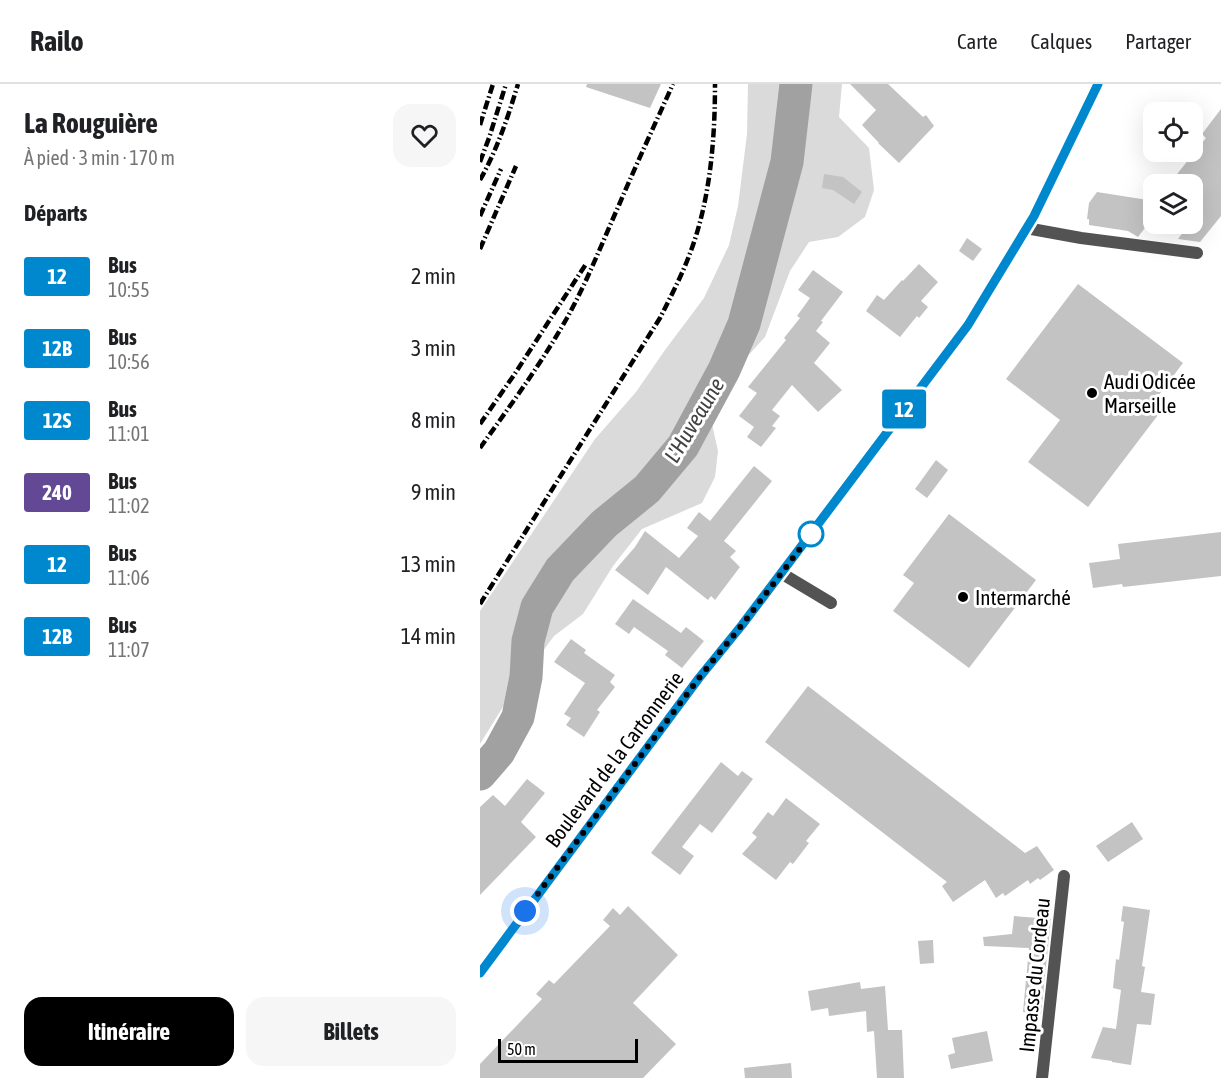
<!DOCTYPE html>
<html lang="fr">
<meta charset="utf-8">
<style>
:root{--surface:#fff;--page:#f6f6f6;--text:#202124;--muted:#757577;--line:#e0e0e0;--accent:#000}
body{margin:0;font-family:"Asap Condensed",sans-serif;background:var(--page);color:var(--text);height:100vh;display:flex;flex-direction:column;font-size:22px;white-space:nowrap}
*{box-sizing:border-box;margin:0}
p{font-size:20px;color:var(--muted)}
.icon{flex:none;width:33px;height:33px;fill:none;stroke:currentColor;stroke-width:2;stroke-linecap:round;stroke-linejoin:round}
.map{position:relative;flex:1;overflow:hidden}
.side{display:flex;flex-direction:column;background:var(--surface);width:480px}
.side>*{flex:none}
.badge{padding:0 12px;border-radius:4px;font-size:21px;line-height:39px}
.fabs{position:absolute;left:663px;top:18px;display:grid;gap:12px}
.fabs a{display:grid;place-items:center;width:60px;height:60px;border-radius:12px;background:var(--surface);box-shadow:0 6px 24px #0002;font-size:30px}
.scale{position:absolute;left:18px;bottom:15px;width:140px;box-sizing:border-box;padding-left:6px;border:3px solid #000;border-top:0;font-size:16px;line-height:21px;white-space:nowrap;color:#000;-webkit-text-stroke:4px #fff;paint-order:stroke}
.you{position:absolute;width:30px;height:30px;margin:-15px;border:4px solid #fff;border-radius:50%;background:#1a73e8;box-shadow:0 0 0 9px #1a73e833}
.map>.badge{position:absolute;translate:-50% -50%;box-shadow:0 0 0 3px #fff}
h2{padding:0 24px;font-size:22px;line-height:54px}
.round{display:grid;place-items:center;flex:none;width:63px;height:63px;border-radius:18px;background:var(--page)}
.overview{display:flex;align-items:center;justify-content:space-between;height:102px;padding:0 24px}
h1{font-size:28px;font-weight:700;line-height:45px}
.cta{display:flex;gap:12px;margin-top:auto;padding:12px 24px}
.cta a{flex:1;height:69px;border-radius:18px;background:var(--accent);color:#fff;font-size:24px;font-weight:700;line-height:69px;text-align:center}
.cta a+a{background:var(--page);color:var(--text)}
ul{padding:0;list-style:none}
li{display:flex;align-items:center;gap:18px;height:72px;padding:0 24px}
li div{flex:1}
li b{display:block;font-size:22px}
li em{font-style:normal}
li .badge{min-width:66px;font-weight:700;text-align:center}
header{display:flex;align-items:center;gap:36px;box-sizing:border-box;height:84px;padding:0 30px;background:var(--surface);border-bottom:2px solid var(--line)}
header strong{font-size:28px}
nav{display:flex;gap:33px;margin-inline-start:auto;font-size:21px}
main{display:flex;flex:1;min-height:0}
.map>svg:first-child{display:block}
</style>
<header>
<strong>Railo</strong>
<nav><a>Carte</a><a>Calques</a><a>Partager</a></nav>
</header>
<main>
<section class="side">
<div class="overview"><div><h1>La Rouguière</h1><p>À pied · 3 min · 170 m</p></div><a class="round"><svg class="icon" aria-label="heart" viewBox="0 0 24 24"><path d="M12 20l-8-8c-3-5 5-10 8-4 3-6 11-1 8 4z"/></svg></a></div>
<h2>Départs</h2>
<ul>
<li><span class="badge" style="background:#0088ce;color:#fff">12</span><div><b>Bus</b><p>10:55</p></div><em>2 min</em></li>
<li><span class="badge" style="background:#0088ce;color:#fff">12B</span><div><b>Bus</b><p>10:56</p></div><em>3 min</em></li>
<li><span class="badge" style="background:#0088ce;color:#fff">12S</span><div><b>Bus</b><p>11:01</p></div><em>8 min</em></li>
<li><span class="badge" style="background:#634895;color:#fff">240</span><div><b>Bus</b><p>11:02</p></div><em>9 min</em></li>
<li><span class="badge" style="background:#0088ce;color:#fff">12</span><div><b>Bus</b><p>11:06</p></div><em>13 min</em></li>
<li><span class="badge" style="background:#0088ce;color:#fff">12B</span><div><b>Bus</b><p>11:07</p></div><em>14 min</em></li>
</ul>
<div class="cta"><a>Itinéraire</a><a>Billets</a></div>
</section>
<div class="map">
<svg width="741" height="994" viewBox="0 0 741 994">
<rect width="100%" height="100%" fill="#fff"/>
<path fill="#dadada" d="M268 0H362L359 33 389 64 394 106 385 133 358 153 329 158 310 187 285 253 256 285 232 340 238 367 235 393 222 419 162 445 133 482 103 530 74 552 31 610 0 660V527L115 355 156 308 185 266 224 214 249 161 258 122 267 50Z"/>
<g fill="none" stroke-linecap="round" stroke-linejoin="round">
<path stroke="#a1a1a1" stroke-width="33" d="M0 690 19 668 38 633 46 593 48 557 57 523 80 486 124 440 167 405 203 362 244 286 264 240 307 78 316 0"/>
</g>
<g fill="#c3c3c3">
<path d="M107 0H181L170 24 106 3Z"/>
<path d="M370 0H408L443 33 446 31 454 42 419 79 398 59H399L382 41 396 26Z"/>
<path d="M741 25V132L720 158 698 155 709 140H712V100H689L726 54 722 50Z"/>
<path d="M344 90 363 93 382 108 374 120 353 106 342 104Z"/>
<path d="M617 108 674 117V132L658 153 648 147 609 141V135H607L609 119Z"/>
<path d="M487 154 502 165 493 177 479 167Z"/>
<path d="M439 180 458 198 441 217 448 223 439 234 437 232 420 253 386 227 397 211 404 216 422 196 423 197Z"/>
<path d="M333 186 363 208 341 237 343 238 336 247 350 259 334 279 362 306 338 328 312 301 292 326 300 332 292 342 296 344 281 363 267 353 274 343 259 332 277 309 268 303 306 256 304 254 320 234 317 232 330 214 318 206Z"/>
<path d="M598 200 703 279 669 324 678 331 608 423 548 378 580 336 526 295Z"/>
<path d="M456 376 468 386 447 414 435 405Z"/>
<path d="M274 382 292 397 244 457 256 467 250 473 260 483 235 516 231 512 228 516 186 483 168 511 135 486 155 463 165 447 199 474 218 452 207 444 219 428 230 437Z"/>
<path d="M469 430 556 496 489 584 413 527 434 499 423 491Z"/>
<path d="M741 448V492L643 503 642 500 613 504 609 479 640 475 638 460Z"/>
<path d="M153 515 201 549 206 543 224 557 202 584 185 571 188 567 154 543 149 550 135 540Z"/>
<path d="M91 555 106 566 104 569 135 591 130 598 135 603 117 626 120 628 104 653 86 641 91 634 84 630 105 599 74 578Z"/>
<path d="M328 602 545 769 557 762 574 786 560 796 558 794 550 800 548 796 525 812 523 809 516 814 505 796 473 818 462 802 467 798 285 658Z"/>
<path d="M241 678 258 692 262 687 273 695 232 749 220 740 202 763 214 772 200 791 171 769Z"/>
<path d="M47 695 65 709 41 738 56 753 0 811V723L13 711 25 722Z"/>
<path d="M306 714 340 740 326 757 329 759 313 780 310 778 296 796 262 770 277 753 272 749 288 728 293 732Z"/>
<path d="M652 738 663 755 628 778 616 762Z"/>
<path d="M148 822 198 871 153 919 196 960 163 994H0V980L62 915 56 910 69 896 74 900 130 842 123 836 133 824 140 831Z"/>
<path d="M643 822 670 826 662 882 665 883 661 908 675 910 671 941 657 940 651 981 632 978V977L611 974 623 943 636 945 641 906 633 904 636 875 639 876 644 838 641 837Z"/>
<path d="M534 832 571 835 561 930 543 928 549 864 504 862 503 853 532 850Z"/>
<path d="M453 856 454 879 440 880 438 857Z"/>
<path d="M380 898 381 905 405 902 408 946H422L424 994H397L394 947 387 948 386 927 349 932 348 924 331 927 328 907Z"/>
<path d="M507 947 513 977 471 985 468 971 475 969 472 954Z"/>
<path d="M311 979 312 994H265L264 984Z"/>
</g>
<g fill="none" stroke-linecap="round" stroke-linejoin="round">
<g stroke="#535353" stroke-width="12">
<path d="M546 144 601 154 717 169"/>
<path d="M301 489 351 519"/>
<path d="M562 994 584 792"/>
</g>
<path stroke="#202020" stroke-width="12" d="M0 889 219 593 262 541 488 241 554 132 618 0"/>
<g stroke="#000" stroke-width="4.5" stroke-dasharray="9 3 1.5 3" stroke-linecap="butt">
<path d="M0 41 13 0"/>
<path d="M0 78 9 54 26 0"/>
<path d="M0 96C17 66 28 33 38 0"/>
<path d="M0 132 21 85"/>
<path d="M0 165 36 82"/>
<path d="M0 340 34 291 106 180"/>
<path d="M0 364C30 322 61 280 87 234 107 198 122 159 139 121 156 81 175 40 193 0"/>
<path d="M0 520 180 234C190 214 201 193 209 172 230 118 235 57 235 0"/>
</g>
</g>
<g fill="none" stroke-linecap="round" stroke-linejoin="round">
<defs>
<path id="line" d="M0 889 219 594 262 541 488 241 554 132 618 0"/>
</defs>
<use href="#line" stroke="#fff" stroke-width="14"/>
<use href="#line" stroke="#0088ce" stroke-width="9"/>
<path stroke="#000" stroke-width="6" stroke-dasharray="0 10.8" d="M45 827 219 594 262 541 335 445 331 450"/>
</g>
<g fill="#000" stroke="#fff" stroke-width="2">
<circle cx="612" cy="309" r="6"/>
<circle cx="483" cy="513" r="6"/>
</g>
<circle fill="#fff" stroke="#0088ce" stroke-width="3" cx="331" cy="450" r="12"/>
<g text-anchor="middle" dominant-baseline="central" stroke-width="6" stroke-linejoin="round" paint-order="stroke">
<g font-size="21" fill="#000" stroke="#fff" text-anchor="start">
<text x="624" y="297">Audi Odicée<tspan x="624" dy="24">Marseille</tspan></text>
<text x="495" y="513">Intermarché</text>
</g>
<g font-size="21" fill="#000" stroke="#fff">
<text transform="translate(134 675) rotate(-53)">Boulevard de la Cartonnerie</text>
<text transform="translate(554 891) rotate(-84)">Impasse du Cordeau</text>
</g>
<g font-size="22" font-style="italic" fill="#424242" stroke="#fff">
<text transform="translate(214 336) rotate(-59)">L'Huveaune</text>
</g>
</g>
</svg>
<div class="fabs">
<a><svg class="icon" aria-label="locate" viewBox="0 0 24 24"><circle cx="12" cy="12" r="6"/><path d="M12 2v4M12 18v4M2 12h4M18 12h4"/></svg></a>
<a><svg class="icon" aria-label="layers" viewBox="0 0 24 24"><path d="M12 4l9 5-9 5-9-5zM3 14l9 5 9-5"/></svg></a>
</div>
<div class="scale">50 m</div>
<div class="you" style="left:45px;top:827px"></div>
<b class="badge" style="left:424px;top:325px;background:#0088ce;color:#fff">12</b>
</div>
</main>
